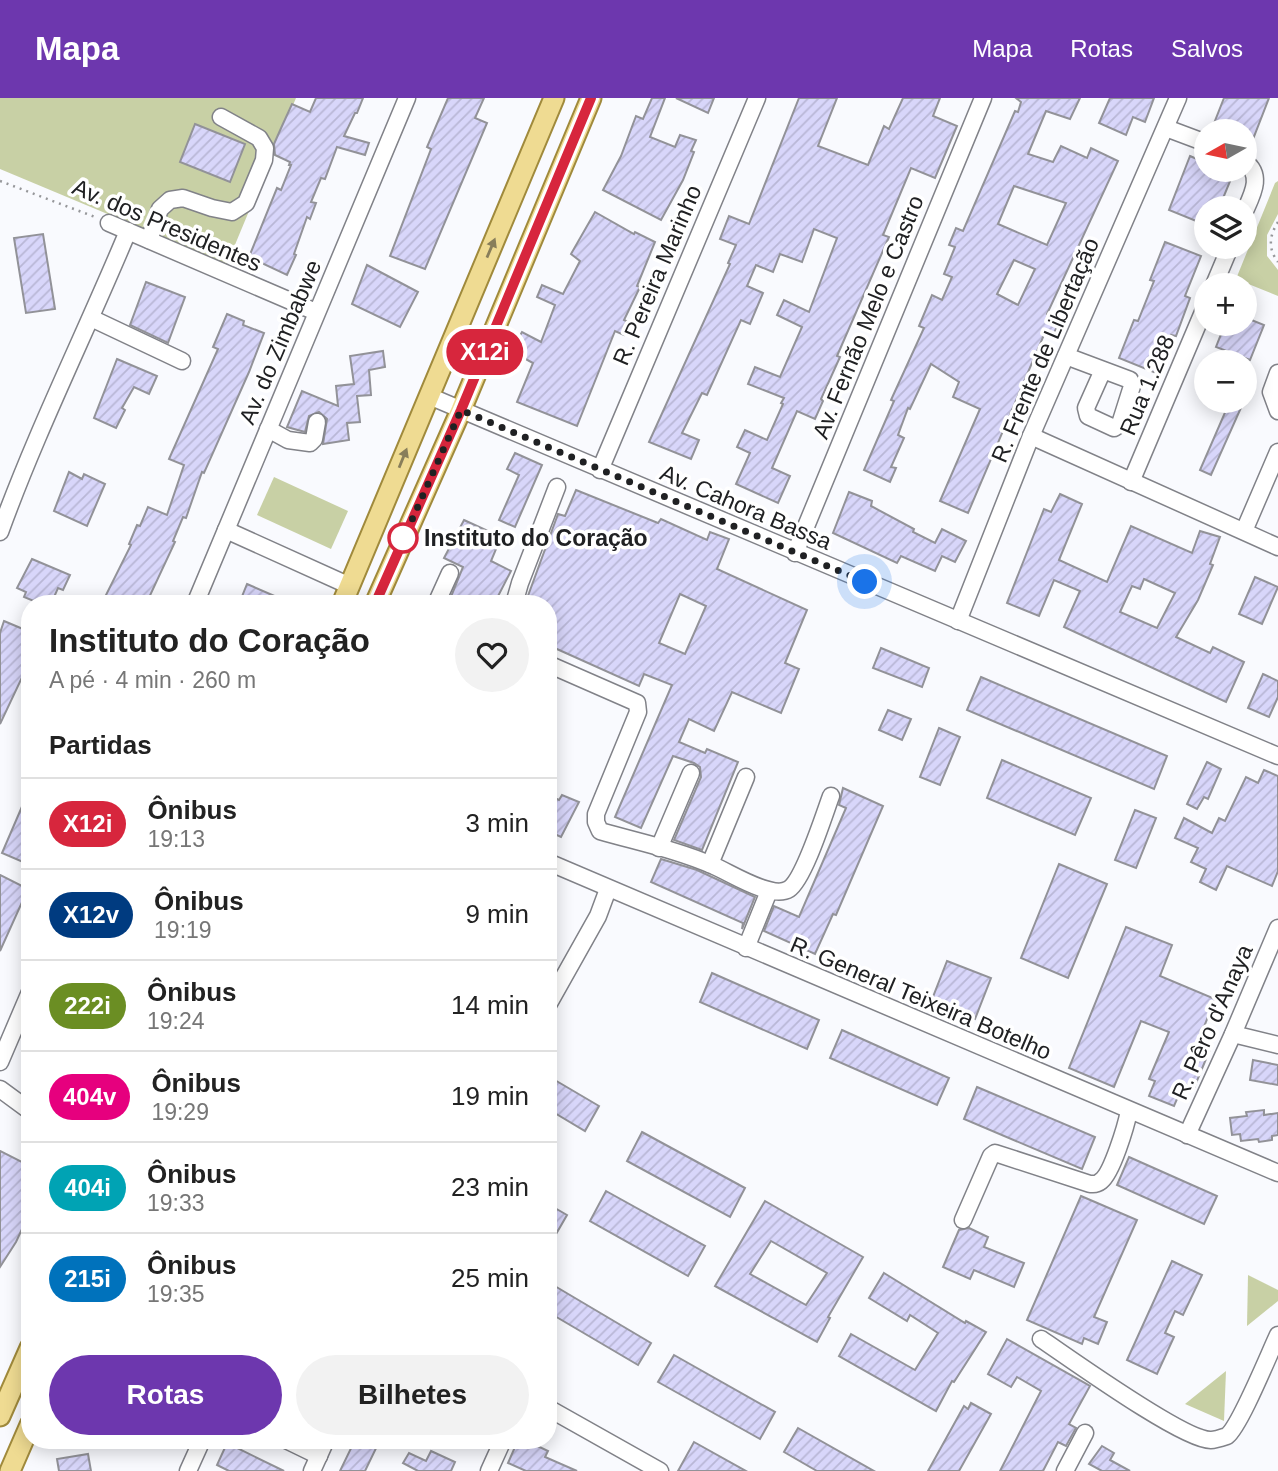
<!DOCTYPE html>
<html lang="pt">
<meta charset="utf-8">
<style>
:root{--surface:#fff;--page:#f2f2f2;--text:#222;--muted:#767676;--line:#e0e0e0;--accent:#6d37ae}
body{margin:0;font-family:Helvetica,sans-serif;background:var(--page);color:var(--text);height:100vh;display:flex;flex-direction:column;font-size:26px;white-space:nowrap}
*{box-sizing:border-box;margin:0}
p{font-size:23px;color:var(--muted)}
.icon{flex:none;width:38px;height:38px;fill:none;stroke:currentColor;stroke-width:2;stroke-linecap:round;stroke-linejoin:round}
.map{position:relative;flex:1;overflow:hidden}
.drawer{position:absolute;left:21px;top:497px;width:536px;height:854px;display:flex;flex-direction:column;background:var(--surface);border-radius:28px;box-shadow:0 4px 18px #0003}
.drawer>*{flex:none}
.badge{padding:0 14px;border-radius:23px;font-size:24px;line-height:46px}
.needle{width:46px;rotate:261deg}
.controls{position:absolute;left:1194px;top:21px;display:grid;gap:14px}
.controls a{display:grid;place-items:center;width:63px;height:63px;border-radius:50%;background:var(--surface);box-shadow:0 4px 18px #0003;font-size:35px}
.you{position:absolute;width:35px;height:35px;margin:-18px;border:5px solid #fff;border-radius:50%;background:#1a73e8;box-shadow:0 0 0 10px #1a73e833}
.map>.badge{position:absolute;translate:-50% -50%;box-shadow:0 0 0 4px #fff}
h2{padding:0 28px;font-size:26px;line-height:63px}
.round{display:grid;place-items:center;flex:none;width:74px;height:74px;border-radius:37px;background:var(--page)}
.head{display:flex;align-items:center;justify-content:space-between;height:119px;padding:0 28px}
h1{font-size:33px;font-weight:600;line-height:52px}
.cta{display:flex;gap:14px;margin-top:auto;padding:14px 28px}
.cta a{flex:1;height:80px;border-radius:42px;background:var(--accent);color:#fff;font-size:28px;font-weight:600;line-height:80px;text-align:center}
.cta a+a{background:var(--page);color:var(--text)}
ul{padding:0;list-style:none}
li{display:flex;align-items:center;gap:21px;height:91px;padding:0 28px;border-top:2px solid var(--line)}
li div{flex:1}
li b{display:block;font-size:26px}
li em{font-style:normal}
li .badge{min-width:77px;font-weight:700;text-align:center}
header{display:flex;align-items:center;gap:42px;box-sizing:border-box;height:98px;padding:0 35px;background:var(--accent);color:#fff}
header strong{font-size:33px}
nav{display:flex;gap:38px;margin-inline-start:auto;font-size:24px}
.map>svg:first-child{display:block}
</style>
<header>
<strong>Mapa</strong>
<nav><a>Mapa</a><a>Rotas</a><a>Salvos</a></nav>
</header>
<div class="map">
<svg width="1278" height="1373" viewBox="0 0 1278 1373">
<defs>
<pattern id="building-hatch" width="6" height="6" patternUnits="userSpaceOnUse" patternTransform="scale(1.75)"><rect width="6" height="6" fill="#d8d6fa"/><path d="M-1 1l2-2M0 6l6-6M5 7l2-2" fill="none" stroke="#b9b7d6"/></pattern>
</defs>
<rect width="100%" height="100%" fill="#f9fafe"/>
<g fill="#c8d0a5">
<path d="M0 0H296L227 166 0 71Z"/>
<path d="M1278 83V116L1267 137V158L1278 172V198L1236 181 1275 85Z"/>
<path d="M274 379 348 413 331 451 257 417Z"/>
<path d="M1248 1177 1278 1192V1203L1247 1228Z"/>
<path d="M1226 1273 1224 1323 1185 1306Z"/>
</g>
<g fill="url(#building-hatch)" stroke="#929298" stroke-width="2" fill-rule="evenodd">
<path d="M316 0H363L357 15H355L344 38 369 45 365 57 337 49 325 81 321 80 311 104 316 105 310 121 307 119 294 156 296 157 287 177 249 159 277 90 281 92 291 67H289L290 64 275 57 274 46 282 28 292 6 310 14Z"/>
<path d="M448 0H484L475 20 487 25 425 171 390 158 431 51 427 49Z"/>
<path d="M652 0H665L650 39 675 49 680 37 696 42 691 53 694 54 683 82 661 122 603 92 621 58 636 18 643 21Z"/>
<path d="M676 0H714L708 15Z"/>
<path d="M799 0H837L818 48 868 67 884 28 889 31 903 0H940L933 18 957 28 935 80 911 70 883 137 889 139 837 258 840 259 821 301 823 303 815 321 797 313 772 370 790 378 778 405 736 386 750 355 737 349 745 332 767 342 783 306 781 305 784 300 748 286 755 269 780 279 802 229 777 217 784 202 809 214 837 140 814 131 802 164 780 156 773 174 756 167 747 188 763 195 750 226 741 222 707 297 702 295 682 335 699 342 691 361 649 344 730 166 728 165 736 147 720 141 729 118 749 126Z"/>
<path d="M1016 0H1080L1070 21 1046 13 1028 56 1053 64 1061 48 1087 60 1091 50 1118 63 1047 216 1060 222 1054 235 1046 232 968 415 940 403 980 311 953 299 959 284 931 266 910 311 908 310 898 337 904 340 891 369 896 370 890 384 864 372 894 303 891 302 924 230 919 228 932 197 942 202 952 179 944 176 955 149 949 147 956 130 963 133 1015 13 1018 14 1021 4ZM1014 88 1066 105 1047 147 998 126ZM1014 162 1035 171 1018 207 997 196Z"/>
<path d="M1110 0H1154L1145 24 1133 19 1126 37 1099 25Z"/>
<path d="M1224 0H1269L1248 54 1244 53V33H1211Z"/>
<path d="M195 26 245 46 230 84 180 64Z"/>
<path d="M1190 58 1206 65V72H1223L1233 76 1219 110H1206V127L1169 112Z"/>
<path d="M595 114 634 136 635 134 655 144 637 188 640 189 624 222 630 225 624 237 615 233 577 328 517 304 533 265 511 253 522 234 541 244 555 207 537 199 542 187 563 196 580 163 571 156Z"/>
<path d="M43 136 55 211 26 215 14 140Z"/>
<path d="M1165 144 1201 158 1185 198 1190 200 1176 238 1171 237 1156 275 1119 260 1134 222 1138 223 1154 183 1150 182Z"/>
<path d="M367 167 418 194 400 229 352 206Z"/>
<path d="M146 184 185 199 168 245 130 227Z"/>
<path d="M227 216 244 223 243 227 264 235 249 274 204 375 202 374 186 420 183 419 173 443 175 444 146 506H119L105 499 131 447 129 446 137 427 140 428 148 409 167 417 184 367 169 361 218 251 213 249Z"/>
<path d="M1244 219 1264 227 1250 262 1216 249 1225 226H1244Z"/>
<path d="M383 253 385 269 369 272 371 297 357 298 360 324 347 325 349 342 323 346 327 321 319 314 309 318 305 334 287 329 302 293 338 308 336 288 354 286 350 258Z"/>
<path d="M117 261 157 278 149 296 134 289 122 310 125 312 116 330 94 320Z"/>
<path d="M1230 303H1244L1211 377 1200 372Z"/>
<path d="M515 355 542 367 515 429 499 422 519 377 507 371Z"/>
<path d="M69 374 82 381 84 376 105 386 87 428 54 413Z"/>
<path d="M576 392 658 425 661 421 707 442 710 434 729 441 717 471 807 512 785 565 799 571 781 615 732 594 714 633 689 621 679 644 705 655 707 651 738 664 702 752 674 742 701 679 700 669 694 665 673 658 641 730 615 719 672 587 644 576 639 588 548 547V506H525L558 416 565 418ZM680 496 706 508 685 556 659 545Z"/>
<path d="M849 394 872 403 871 408 914 431 913 434 935 445 942 431 966 443 955 464 942 458 935 473 901 458 897 465 833 435Z"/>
<path d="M1060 396 1082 406 1059 462 1107 484 1131 428 1192 455 1200 433 1220 439 1210 466 1213 467 1198 502 1176 539 1210 555 1213 549 1244 564 1226 604 1064 529 1080 493 1054 482 1039 518 1007 505 1044 411 1051 414ZM1144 481 1175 495 1157 530 1120 514 1132 488 1140 491Z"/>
<path d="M464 422 501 439 491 463 511 473 494 506H448L463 469 444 460Z"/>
<path d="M32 461 70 477 63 492 58 490 51 506H41L24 499 26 494 17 490Z"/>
<path d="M1255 479 1278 489 1262 526 1239 516Z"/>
<path d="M247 486 293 506H239Z"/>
<path d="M4 523 30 534V575L25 573 0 626V535Z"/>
<path d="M881 550 929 570 922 589 873 570Z"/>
<path d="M1263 576 1278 583V599L1269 619 1248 610Z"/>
<path d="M981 579 1167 658 1154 691 967 612Z"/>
<path d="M888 612 911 621 902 642 879 632Z"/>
<path d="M939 630 960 639 940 687 920 679Z"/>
<path d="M1002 662 1091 700 1075 737 987 700Z"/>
<path d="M1207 664 1221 671 1208 701 1204 699 1197 711 1187 706Z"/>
<path d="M1264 672 1278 678V773L1272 788 1227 768 1216 792 1200 784 1206 771 1191 764 1198 750 1175 740 1184 720 1212 735 1219 720 1225 723 1246 679 1258 685Z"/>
<path d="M30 690V767L2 755Z"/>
<path d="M843 690 883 708 836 817 833 816 815 856 764 833 774 808 799 819 846 710 839 707Z"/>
<path d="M548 697 559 702 562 697 579 704 561 739 548 733Z"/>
<path d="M1135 712 1156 720 1136 770 1115 762Z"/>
<path d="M661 761 697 772 755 799 742 831 743 825 651 784Z"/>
<path d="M1059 766 1107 786 1068 880 1021 860Z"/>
<path d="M0 777 28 791 0 853Z"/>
<path d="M1126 829 1172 847 1160 878 1215 901 1198 944 1211 949 1194 990 1186 987 1183 995 1180 994 1174 1008 1149 998 1155 983 1149 981 1169 934 1141 923 1114 989 1069 970Z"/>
<path d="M947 863 991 880 975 921 931 904Z"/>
<path d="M712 875 819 922 807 951 700 904Z"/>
<path d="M842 932 949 980 937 1007 830 960Z"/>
<path d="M1253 962 1278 967V987L1250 982Z"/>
<path d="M548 978 599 1008 585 1033 548 1011Z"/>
<path d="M977 989 1095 1039 1082 1071 964 1021Z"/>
<path d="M1264 1012V1017L1278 1015V1037L1272 1038V1042L1259 1044 1258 1041 1241 1043 1240 1036 1232 1037 1230 1020 1247 1018 1246 1014Z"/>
<path d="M642 1034 745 1090 730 1119 627 1063Z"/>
<path d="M0 1053 30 1068V1114L16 1144 0 1169Z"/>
<path d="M1129 1059 1217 1098 1204 1126 1117 1087Z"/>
<path d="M606 1093 705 1148 688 1178 590 1123Z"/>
<path d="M1081 1098 1137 1122 1094 1219 1107 1224 1098 1246 1084 1240 1082 1246 1027 1222Z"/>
<path d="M765 1103 863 1159 828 1219 830 1220 817 1244 715 1188ZM771 1143 827 1175 806 1207 750 1176Z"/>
<path d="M548 1106 567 1117 548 1150Z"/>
<path d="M969 1130 988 1139 984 1149 1024 1165 1014 1189 974 1172 970 1181 943 1169 959 1132Z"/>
<path d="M1172 1163 1202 1177 1183 1217 1175 1213 1165 1235 1174 1239 1157 1276 1127 1262Z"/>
<path d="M884 1175 965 1225 966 1223 986 1234 954 1284 952 1283 936 1313 839 1258 851 1236 915 1272 938 1235 910 1217 907 1223 869 1200Z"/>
<path d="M548 1184 651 1245 638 1267 548 1214Z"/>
<path d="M1007 1241 1090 1288 1069 1326 1076 1330 1066 1348 1058 1344 1043 1373H1000L1041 1293 1017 1279 1011 1289 988 1276Z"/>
<path d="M674 1257 775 1314 760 1341 658 1284Z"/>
<path d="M971 1305 991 1316 959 1373H928L964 1308 968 1311Z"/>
<path d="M798 1330 874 1373H817L784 1354Z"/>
<path d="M355 1342H380L365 1373H340Z"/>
<path d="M518 1342H525L548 1353 545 1359 577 1373H526L508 1365Z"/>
<path d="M694 1344 746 1373H678Z"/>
<path d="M227 1345 284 1373H229L217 1367Z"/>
<path d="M1102 1348 1114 1355 1110 1362 1130 1373H1102L1089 1366Z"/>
<path d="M431 1353 455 1364 451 1373H418L403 1365 409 1355 426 1363Z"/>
<path d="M88 1356 91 1373H59L57 1361Z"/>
</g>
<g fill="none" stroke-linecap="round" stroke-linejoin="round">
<defs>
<g id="minor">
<path d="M1166 30 1206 45"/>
<path d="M1244 63C1264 77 1252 97 1244 115"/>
<path d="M109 125 316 214"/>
<path d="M149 142 160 111 170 102 183 100 212 110 232 114 246 105 264 62 265 50 259 40 221 19"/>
<path d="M1214 187 1230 149"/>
<path d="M91 220 182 263"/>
<path d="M1066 258 1130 282 1132 288 1120 326 1114 330 1088 318 1086 310 1103 272"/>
<path d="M1278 275 1271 294 1278 313"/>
<path d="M429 298 1278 658"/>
<path d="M268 331 288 342 310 345 314 341 317 324"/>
<path d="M1031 338 1278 449"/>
<path d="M600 372 757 0"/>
<path d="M1131 384 1206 207"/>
<path d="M226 432 350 488"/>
<path d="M1244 433 1278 354"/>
<path d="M0 434C37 332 86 234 128 133"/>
<path d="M795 455 983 0"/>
<path d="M195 506 407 0"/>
<path d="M436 506 450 475"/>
<path d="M514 506 520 485 557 389"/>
<path d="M958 523 1031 338 1178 0"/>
<path d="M548 566 637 605 638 614 596 716V724L600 733C638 744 678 752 714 768 731 775 772 802 789 791 804 781 824 717 831 698"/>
<path d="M659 750 691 675"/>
<path d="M548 764 1278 1075"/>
<path d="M710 766 746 679"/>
<path d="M746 850 769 793"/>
<path d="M548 907 598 818 608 791"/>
<path d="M1233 936 1278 947"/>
<path d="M0 964 30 894"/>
<path d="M0 991 30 1013"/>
<path d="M1187 1037 1233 936 1278 830"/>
<path d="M963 1122 991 1058 995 1055 1090 1086C1095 1086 1096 1087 1101 1083 1112 1075 1126 1028 1129 1013"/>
<path d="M1041 1241C1068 1259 1184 1343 1211 1342 1214 1342 1224 1339 1227 1338 1240 1328 1269 1256 1278 1237"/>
<path d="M548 1310 660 1373"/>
<path d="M286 1342 319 1358"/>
<path d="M188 1373 202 1342"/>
<path d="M312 1373 326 1342"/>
<path d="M489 1373 503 1342"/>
<path d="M1065 1373 1085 1335"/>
</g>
<g id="major">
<path d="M342 506 554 0"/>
<path d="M375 506 461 312 591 0"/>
<path d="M0 1318 30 1250"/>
<path d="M10 1373 30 1327"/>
</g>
</defs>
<use href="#minor" stroke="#818288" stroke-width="19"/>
<use href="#major" stroke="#a08a3c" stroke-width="23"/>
<g stroke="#96979a" stroke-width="2.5" stroke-dasharray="2 5" stroke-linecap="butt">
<path d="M0 83 95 119"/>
<path d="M1278 124C1269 138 1268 151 1278 164"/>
</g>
<use href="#minor" stroke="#fff" stroke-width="16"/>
<use href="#major" stroke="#efdb92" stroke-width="19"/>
</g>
<defs><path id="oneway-solid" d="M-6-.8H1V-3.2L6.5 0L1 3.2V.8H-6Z" transform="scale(1.75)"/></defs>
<g fill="#887e5a">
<use href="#oneway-solid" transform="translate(491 150) rotate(-67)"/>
<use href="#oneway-solid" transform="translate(403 360) rotate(-68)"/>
</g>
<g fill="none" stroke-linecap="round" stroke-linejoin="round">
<defs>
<path id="line" d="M375 506 461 312 591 0"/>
</defs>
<use href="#line" stroke="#fff" stroke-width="16"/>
<use href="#line" stroke="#d7263d" stroke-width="10"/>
<path stroke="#202123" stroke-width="7" stroke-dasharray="0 12.6" d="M403 440V442L461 312 865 484"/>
</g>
<circle fill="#fff" stroke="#d7263d" stroke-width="3.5" cx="403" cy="440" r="14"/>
<g text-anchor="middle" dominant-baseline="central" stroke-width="7" stroke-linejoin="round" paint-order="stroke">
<g font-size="23" fill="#202123" stroke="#fff">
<text transform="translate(167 127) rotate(23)">Av. dos Presidentes</text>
<text transform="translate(657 177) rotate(-67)">R. Pereira Marinho</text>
<text transform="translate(868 219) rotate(-68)">Av. Fernão Melo e Castro</text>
<text transform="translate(280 244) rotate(-67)">Av. do Zimbabwe</text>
<text transform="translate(1045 252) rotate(-67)">R. Frente de Libertação</text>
<text transform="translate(1147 287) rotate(-67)">Rua 1.288</text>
<text transform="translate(746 409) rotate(23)">Av. Cahora Bassa</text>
<text transform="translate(921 900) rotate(23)">R. General Teixeira Botelho</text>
<text transform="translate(1212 924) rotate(-66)">R. Pêro d'Anaya</text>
</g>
<g font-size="23" font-weight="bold" fill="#202123" stroke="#fff" text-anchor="start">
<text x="424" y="440">Instituto do Coração</text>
</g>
</g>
</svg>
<div class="controls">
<a><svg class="needle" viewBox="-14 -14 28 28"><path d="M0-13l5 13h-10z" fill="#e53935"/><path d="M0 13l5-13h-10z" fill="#767676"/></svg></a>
<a><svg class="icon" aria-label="layers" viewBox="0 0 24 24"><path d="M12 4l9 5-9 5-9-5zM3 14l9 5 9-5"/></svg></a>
<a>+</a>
<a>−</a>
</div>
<div class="you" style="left:865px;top:484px"></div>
<b class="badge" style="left:485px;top:254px;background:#d7263d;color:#fff">X12i</b>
<section class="drawer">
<div class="head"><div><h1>Instituto do Coração</h1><p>A pé · 4 min · 260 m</p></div><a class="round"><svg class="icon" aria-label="heart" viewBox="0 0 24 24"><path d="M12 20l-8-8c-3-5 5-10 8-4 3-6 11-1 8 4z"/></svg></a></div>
<h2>Partidas</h2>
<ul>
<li><span class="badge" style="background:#d7263d;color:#fff">X12i</span><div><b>Ônibus</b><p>19:13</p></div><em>3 min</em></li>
<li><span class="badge" style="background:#003b80;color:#fff">X12v</span><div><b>Ônibus</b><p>19:19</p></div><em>9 min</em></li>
<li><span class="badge" style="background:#6b8e23;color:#fff">222i</span><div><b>Ônibus</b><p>19:24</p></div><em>14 min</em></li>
<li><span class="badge" style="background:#e6007e;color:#fff">404v</span><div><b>Ônibus</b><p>19:29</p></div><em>19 min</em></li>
<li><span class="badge" style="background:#00a3b4;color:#fff">404i</span><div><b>Ônibus</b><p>19:33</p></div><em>23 min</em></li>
<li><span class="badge" style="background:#0072bc;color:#fff">215i</span><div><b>Ônibus</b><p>19:35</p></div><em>25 min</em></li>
</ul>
<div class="cta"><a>Rotas</a><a>Bilhetes</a></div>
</section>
</div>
